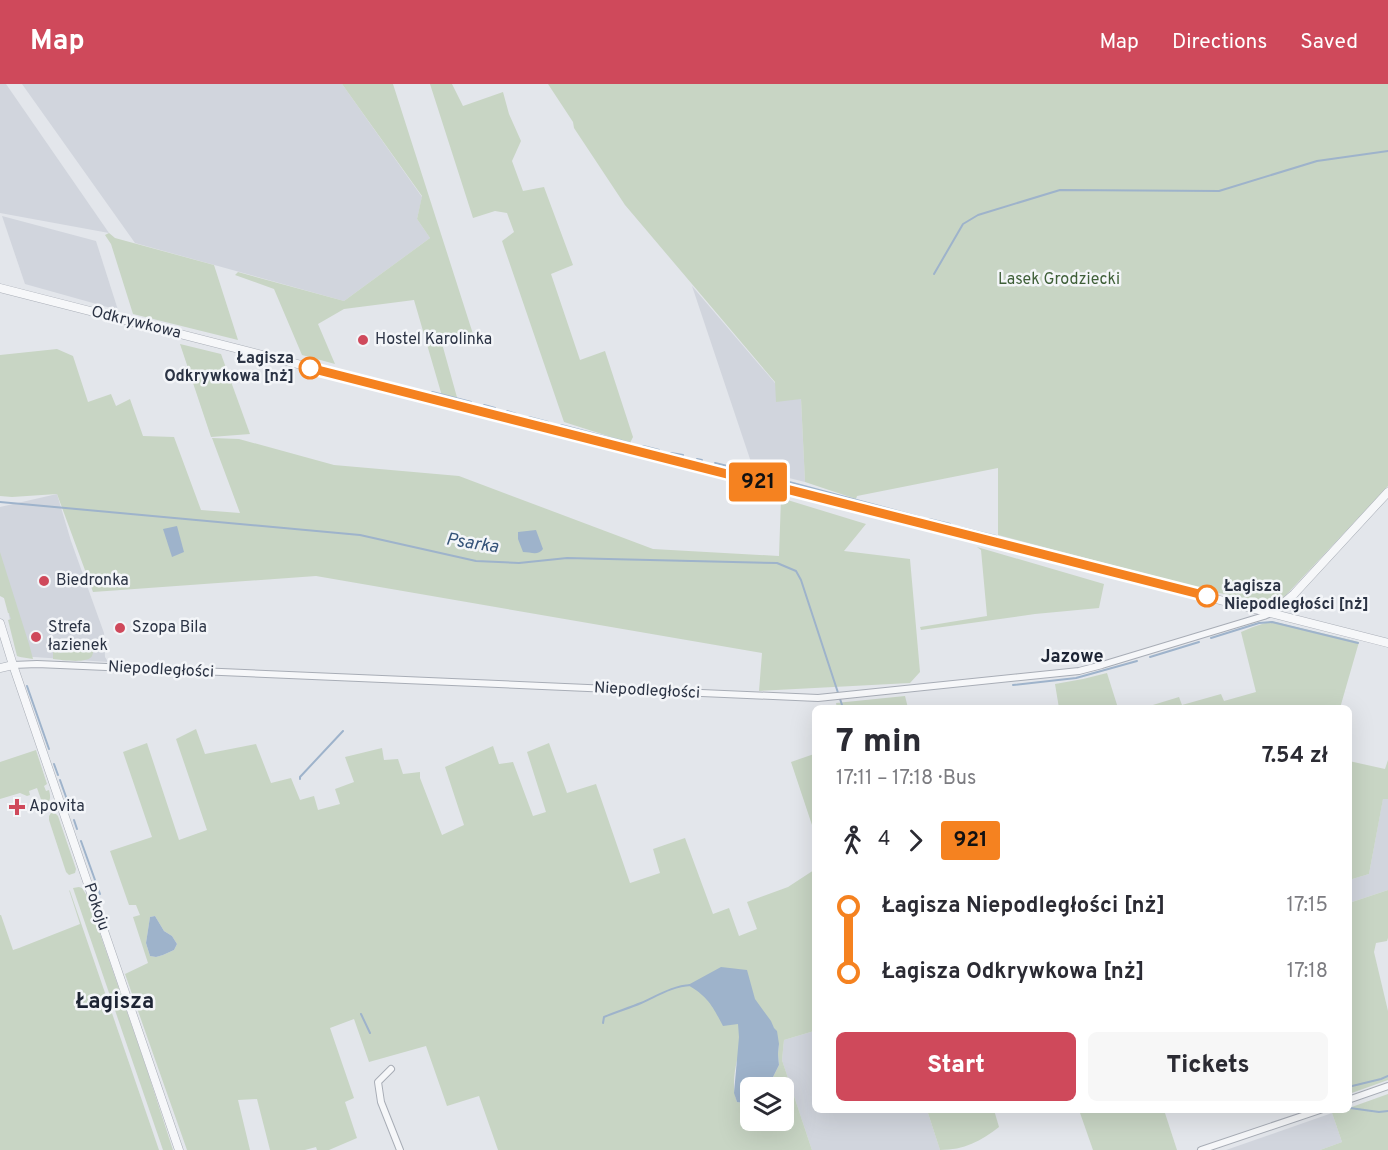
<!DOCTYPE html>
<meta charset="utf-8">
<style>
:root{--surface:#fff;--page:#f7f7f7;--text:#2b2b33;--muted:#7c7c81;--accent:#cf495b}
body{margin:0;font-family:Overpass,sans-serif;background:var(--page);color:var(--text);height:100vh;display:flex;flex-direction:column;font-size:22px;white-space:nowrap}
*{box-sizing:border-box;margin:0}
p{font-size:20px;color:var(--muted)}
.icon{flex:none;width:33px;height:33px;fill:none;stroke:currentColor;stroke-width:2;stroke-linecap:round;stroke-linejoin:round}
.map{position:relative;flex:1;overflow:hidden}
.panel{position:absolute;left:812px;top:621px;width:540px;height:408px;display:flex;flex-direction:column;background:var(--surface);border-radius:9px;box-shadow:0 6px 24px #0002}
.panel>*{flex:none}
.badge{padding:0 12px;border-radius:4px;font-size:21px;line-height:39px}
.buttons{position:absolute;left:740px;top:993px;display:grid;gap:12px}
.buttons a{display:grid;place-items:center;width:54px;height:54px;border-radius:9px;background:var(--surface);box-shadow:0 6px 24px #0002;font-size:30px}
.map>.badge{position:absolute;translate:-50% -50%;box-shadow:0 0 0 3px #fff}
.legs{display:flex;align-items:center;gap:9px;height:66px;padding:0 24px;font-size:20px}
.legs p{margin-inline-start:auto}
.overview{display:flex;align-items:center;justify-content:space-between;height:102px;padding:0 24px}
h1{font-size:33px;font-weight:800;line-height:45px}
.button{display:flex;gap:12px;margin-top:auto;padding:12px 24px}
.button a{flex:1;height:69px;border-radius:9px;background:var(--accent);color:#fff;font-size:24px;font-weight:800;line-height:69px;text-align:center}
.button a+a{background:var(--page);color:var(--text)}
ul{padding:0 24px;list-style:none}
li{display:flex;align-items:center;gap:21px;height:66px;font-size:22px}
li i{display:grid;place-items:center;width:9px;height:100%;margin:0 8px;background:currentColor}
li i::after{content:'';width:15px;height:15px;margin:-8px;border:4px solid;border-radius:50%;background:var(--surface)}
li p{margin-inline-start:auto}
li:first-child i{background:linear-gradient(#0000 50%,currentColor 0)}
li:last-child i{background:linear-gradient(currentColor 50%,#0000 0)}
header{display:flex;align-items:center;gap:36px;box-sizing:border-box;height:84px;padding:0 30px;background:var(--accent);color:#fff}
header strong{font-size:28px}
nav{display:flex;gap:33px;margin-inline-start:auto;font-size:21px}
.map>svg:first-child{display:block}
</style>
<header>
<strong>Map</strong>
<nav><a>Map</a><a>Directions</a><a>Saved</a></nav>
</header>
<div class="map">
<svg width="1388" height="1066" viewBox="0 0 1388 1066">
<rect width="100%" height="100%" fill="#e3e6eb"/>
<g fill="#d1d5dd">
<path d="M0 0H6L109 149 0 129Z"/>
<path d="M22 0H342L422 113 417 135 430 154 344 217 135 159Z"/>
<path d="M2 132 96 157 118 226 25 200Z"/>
<path d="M692 202 775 299 801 315 805 398 781 392V395L754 387Z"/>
<path d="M57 410 71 457 104 549 105 573 108 578 19 572 15 562 6 516 0 510V423Z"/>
<path d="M1383 714 1388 715V806L1349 819V796L1369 790Z"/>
<path d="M814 947V1026H927L940 1066H812L782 976 784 956Z"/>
<path d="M1332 1029 1342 1058 1320 1066H1226Z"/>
</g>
<g fill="#c8d5c4" fill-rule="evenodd">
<path d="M342 0H393L473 250 441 256 458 317 442 312 414 216 344 225 318 240 335 280 302 271 274 205 235 191 238 188 344 217 430 154 417 135 422 112Z"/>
<path d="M430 0H452L463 22 503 8 509 30 521 57 512 77 523 107 544 103 573 181 551 190 580 276 605 267 633 353 630 359 564 338 502 157 514 148 507 129 495 127 473 134Z"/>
<path d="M548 0H1388V402L1287 510 1277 519 1271 522 1261 521 1245 514 1219 509 998 451V384L857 412 856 415 805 398 801 315 776 318 775 298 625 121 574 44 573 38Z"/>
<path d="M109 149 115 154 214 181 238 256 133 230 111 160 105 151Z"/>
<path d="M180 260 221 270 250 350 211 353Z"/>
<path d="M57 265 73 272 88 318 111 310 116 322 130 315 143 352 174 353 201 426 240 429 212 354 239 355 334 381 459 392 653 465 779 472 781 414 866 440 844 467 910 475 920 588 910 599 759 607 762 569 316 492 93 508 57 410 12 413 0 412V271Z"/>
<path d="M977 463 1104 500 1099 524 1035 530 921 546 920 543 987 532 981 466Z"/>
<path d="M0 468 29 560 33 575 20 573 17 572 8 536 11 535 9 529H8L4 514 0 512Z"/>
<path d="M1271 537 1359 558 1340 624H1143L1179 613 1182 621 1221 610 1224 617 1256 608 1241 548 1253 543Z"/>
<path d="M92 555 94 557C94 561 94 568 92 572 88 580 62 576 53 575V564H58L60 569 93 559Z"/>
<path d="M1107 589 1118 624H1059L1055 600 1083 595Z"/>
<path d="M905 612 908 624H837L836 619Z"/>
<path d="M196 645 205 670 256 660 271 699 291 694 300 716 314 712 318 726 340 720 335 705 354 698 345 673 382 664 384 676 398 675 403 690 420 688V694L442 751 464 741 445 683 493 662 499 680 513 678 533 732 546 728 527 668 549 659 567 709 596 700 630 799 660 789 653 765 685 754 713 830 729 824 739 852 757 845 747 818 788 803 814 786V947L784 956 782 976 812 1066H498L479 1012 447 1022 426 962 369 978 354 935 330 944 354 1014 345 1018 357 1054 329 1066H317L316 1063 305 1066H270L257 1015 238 1016 250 1066H187L125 890 148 879 133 833 140 831 136 821H129L110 767 152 753 123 668 147 659 179 756 207 746 176 655ZM155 832 164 847 172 852 177 860 174 866 163 871 156 873 150 872 146 859 150 833ZM779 960 778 970 779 981 772 995 773 999 780 1000 781 1003 783 1004V1036H750V1020L737 1018C732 1004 734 990 737 976Z"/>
<path d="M36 666 47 700 44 702 46 707 49 706C51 714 51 718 43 721L37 704 29 707 30 711 27 712 20 709 0 715V678Z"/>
<path d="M814 670V747L791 678Z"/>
<path d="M1388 676V715H1383L1369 790 1349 796V677L1385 685Z"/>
<path d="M51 729 56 730 58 732 76 785 75 789 69 791 66 788 49 736V732Z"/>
<path d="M79 803 82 804 87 812 146 983 173 1066H163L73 804Z"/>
<path d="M69 806 70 807 159 1066H0V831H1L13 866 19 864 80 840Z"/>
<path d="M1388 806V854L1387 857 1376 859 1374 868 1388 927V996L1349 1010V819Z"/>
<path d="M1388 1010V1066H1320L1342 1058 1332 1029 1342 1026H1348L1349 1024Z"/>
<path d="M927 1026H994L999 1043C981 1057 964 1066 940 1066Z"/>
<path d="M1079 1026H1164L1177 1066H1093Z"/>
</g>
<g fill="#9eb3cb">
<path d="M177 442 184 468 172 473 163 445Z"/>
<path d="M536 446 543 465C538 472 531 468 523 468L518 455V448Z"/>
<path d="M155 832 164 847 172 852 177 860 174 866 163 871 156 873 150 872 146 859 150 833Z"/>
<path d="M721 883 747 886 755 915 771 937 774 944 777 947 779 960 778 970 779 981 772 995 773 999 780 1000 781 1003 750 1004V1020L737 1018 734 1009 739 953 738 940 723 942C712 921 708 913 688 901Z"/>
</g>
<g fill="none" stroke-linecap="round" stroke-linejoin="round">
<g stroke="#9eb3cb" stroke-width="2">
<path d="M934 190 963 140 978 131 1060 106 1219 107 1317 77 1388 67"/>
<path d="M432 308 471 318"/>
<path d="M484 321 495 324"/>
<path d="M507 327 516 330"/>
<path d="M529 333 548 338"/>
<path d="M561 341 630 359"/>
<path d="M643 362 659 366"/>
<path d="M671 369 683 371"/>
<path d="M697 375 702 376"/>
<path d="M715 379 736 384"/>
<path d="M749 388H750"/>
<path d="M763 391 920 433"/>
<path d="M0 418 360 451 476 477 519 479 567 474 777 479 796 487 801 496 843 624"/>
<path d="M929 435 950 440"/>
<path d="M959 443 996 452"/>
<path d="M1211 554 1259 539 1272 538 1358 559"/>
<path d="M1150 573 1199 558"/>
<path d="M1013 601 1076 594 1137 577"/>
<path d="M27 602 49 665"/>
<path d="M54 680 58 691"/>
<path d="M300 695V693L343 647"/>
<path d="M60 696 70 724"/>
<path d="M74 736 77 745"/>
<path d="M81 757 100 810"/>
<path d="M361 930 370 949"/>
<path d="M603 939 604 933C616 928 629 924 641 919 657 912 672 902 691 901"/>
<path d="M1348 1003 1381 995 1388 992"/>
<path d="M1350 1024 1379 1028 1388 1027"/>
</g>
<defs>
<g id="minor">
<path d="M13 581 37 580 818 614 1079 587 1102 581 1264 532 1271 529"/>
<path d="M391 985 378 998 381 1018 400 1066"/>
<path d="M1348 1016 1388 1002"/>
<path d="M1201 1066 1320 1026"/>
</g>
<g id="tertiary">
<path d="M0 204 1388 559"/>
<path d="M1271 529 1278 524 1294 510 1388 408"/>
<path d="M0 539 13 581 179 1066"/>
<path d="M0 584 13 581"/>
</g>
</defs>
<use href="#minor" stroke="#a8adb6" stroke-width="8"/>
<use href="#tertiary" stroke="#a8adb6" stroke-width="9"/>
<use href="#minor" stroke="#f6f7f9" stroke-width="6"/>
<use href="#tertiary" stroke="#f6f7f9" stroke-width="8"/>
</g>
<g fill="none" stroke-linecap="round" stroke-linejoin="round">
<defs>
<path id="line-1" d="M310 284 1207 512"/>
</defs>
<use href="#line-1" stroke="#fff" stroke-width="14"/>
<use href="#line-1" stroke="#f58220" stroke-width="9"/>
</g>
<g fill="#cf495b" stroke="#f3f5f8" stroke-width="2">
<circle cx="363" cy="256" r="6"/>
<circle cx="44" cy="497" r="6"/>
<circle cx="120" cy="544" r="6"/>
<circle cx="36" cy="553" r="6"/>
<path d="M14 714h6v6h6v6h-6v6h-6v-6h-6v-6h6z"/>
</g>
<g fill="#fff" stroke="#f58220" stroke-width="3">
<circle cx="310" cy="284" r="10"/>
<circle cx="1207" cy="512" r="10"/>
</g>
<g text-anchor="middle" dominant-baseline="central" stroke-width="5" stroke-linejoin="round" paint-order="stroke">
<g font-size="16" fill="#3f5f38" stroke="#f3f5f8">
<text x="1059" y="196">Lasek Grodziecki</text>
</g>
<g font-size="16" fill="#2b3344" stroke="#f3f5f8">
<text transform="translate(136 239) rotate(14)">Odkrywkowa</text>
<text transform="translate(161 586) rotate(3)">Niepodległości</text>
<text transform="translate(647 607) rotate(3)">Niepodległości</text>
<text transform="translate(96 823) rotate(71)">Pokoju</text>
</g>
<g font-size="16" fill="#2b3344" stroke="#f3f5f8" text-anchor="start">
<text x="375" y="256">Hostel Karolinka</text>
<text x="56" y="497">Biedronka</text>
<text x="48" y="544">Strefa<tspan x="48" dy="18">łazienek</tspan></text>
<text x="132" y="544">Szopa Bila</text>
<text x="29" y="723">Apovita</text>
</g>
<g font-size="16" font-weight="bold" fill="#2b3344" stroke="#f3f5f8" text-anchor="end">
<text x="294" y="275">Łagisza<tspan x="294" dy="18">Odkrywkowa [nż]</tspan></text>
<text x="1224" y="503" text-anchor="start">Łagisza<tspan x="1224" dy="18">Niepodległości [nż]</tspan></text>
</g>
<g font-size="18" font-style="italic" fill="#345278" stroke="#f3f5f8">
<text transform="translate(472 460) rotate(9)">Psarka</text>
</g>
<g font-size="18" font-weight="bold" fill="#1d2434" stroke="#f3f5f8">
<text x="1072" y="573">Jazowe</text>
</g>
<g font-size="22" font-weight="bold" fill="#1d2434" stroke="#f3f5f8">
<text x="115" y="918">Łagisza</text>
</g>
</g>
</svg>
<div class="buttons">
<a><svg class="icon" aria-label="layers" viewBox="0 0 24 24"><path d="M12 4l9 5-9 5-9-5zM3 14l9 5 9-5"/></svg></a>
</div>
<b class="badge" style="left:758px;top:398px;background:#f58220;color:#111">921</b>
<section class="panel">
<div class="overview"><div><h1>7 min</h1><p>17:11 – 17:18 · Bus</p></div><b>7.54 zł</b></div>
<div class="legs"><svg class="icon" aria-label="walk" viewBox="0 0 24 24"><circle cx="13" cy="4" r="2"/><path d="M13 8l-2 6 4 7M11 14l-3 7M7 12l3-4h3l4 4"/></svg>4<svg class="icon" aria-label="forward" viewBox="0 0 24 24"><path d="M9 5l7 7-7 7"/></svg><b class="badge" style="background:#f58220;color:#111">921</b></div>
<ul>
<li><i style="color:#f58220"></i><b>Łagisza Niepodległości [nż]</b><p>17:15</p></li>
<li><i style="color:#f58220"></i><b>Łagisza Odkrywkowa [nż]</b><p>17:18</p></li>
</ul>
<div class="button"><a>Start</a><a>Tickets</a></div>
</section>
</div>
